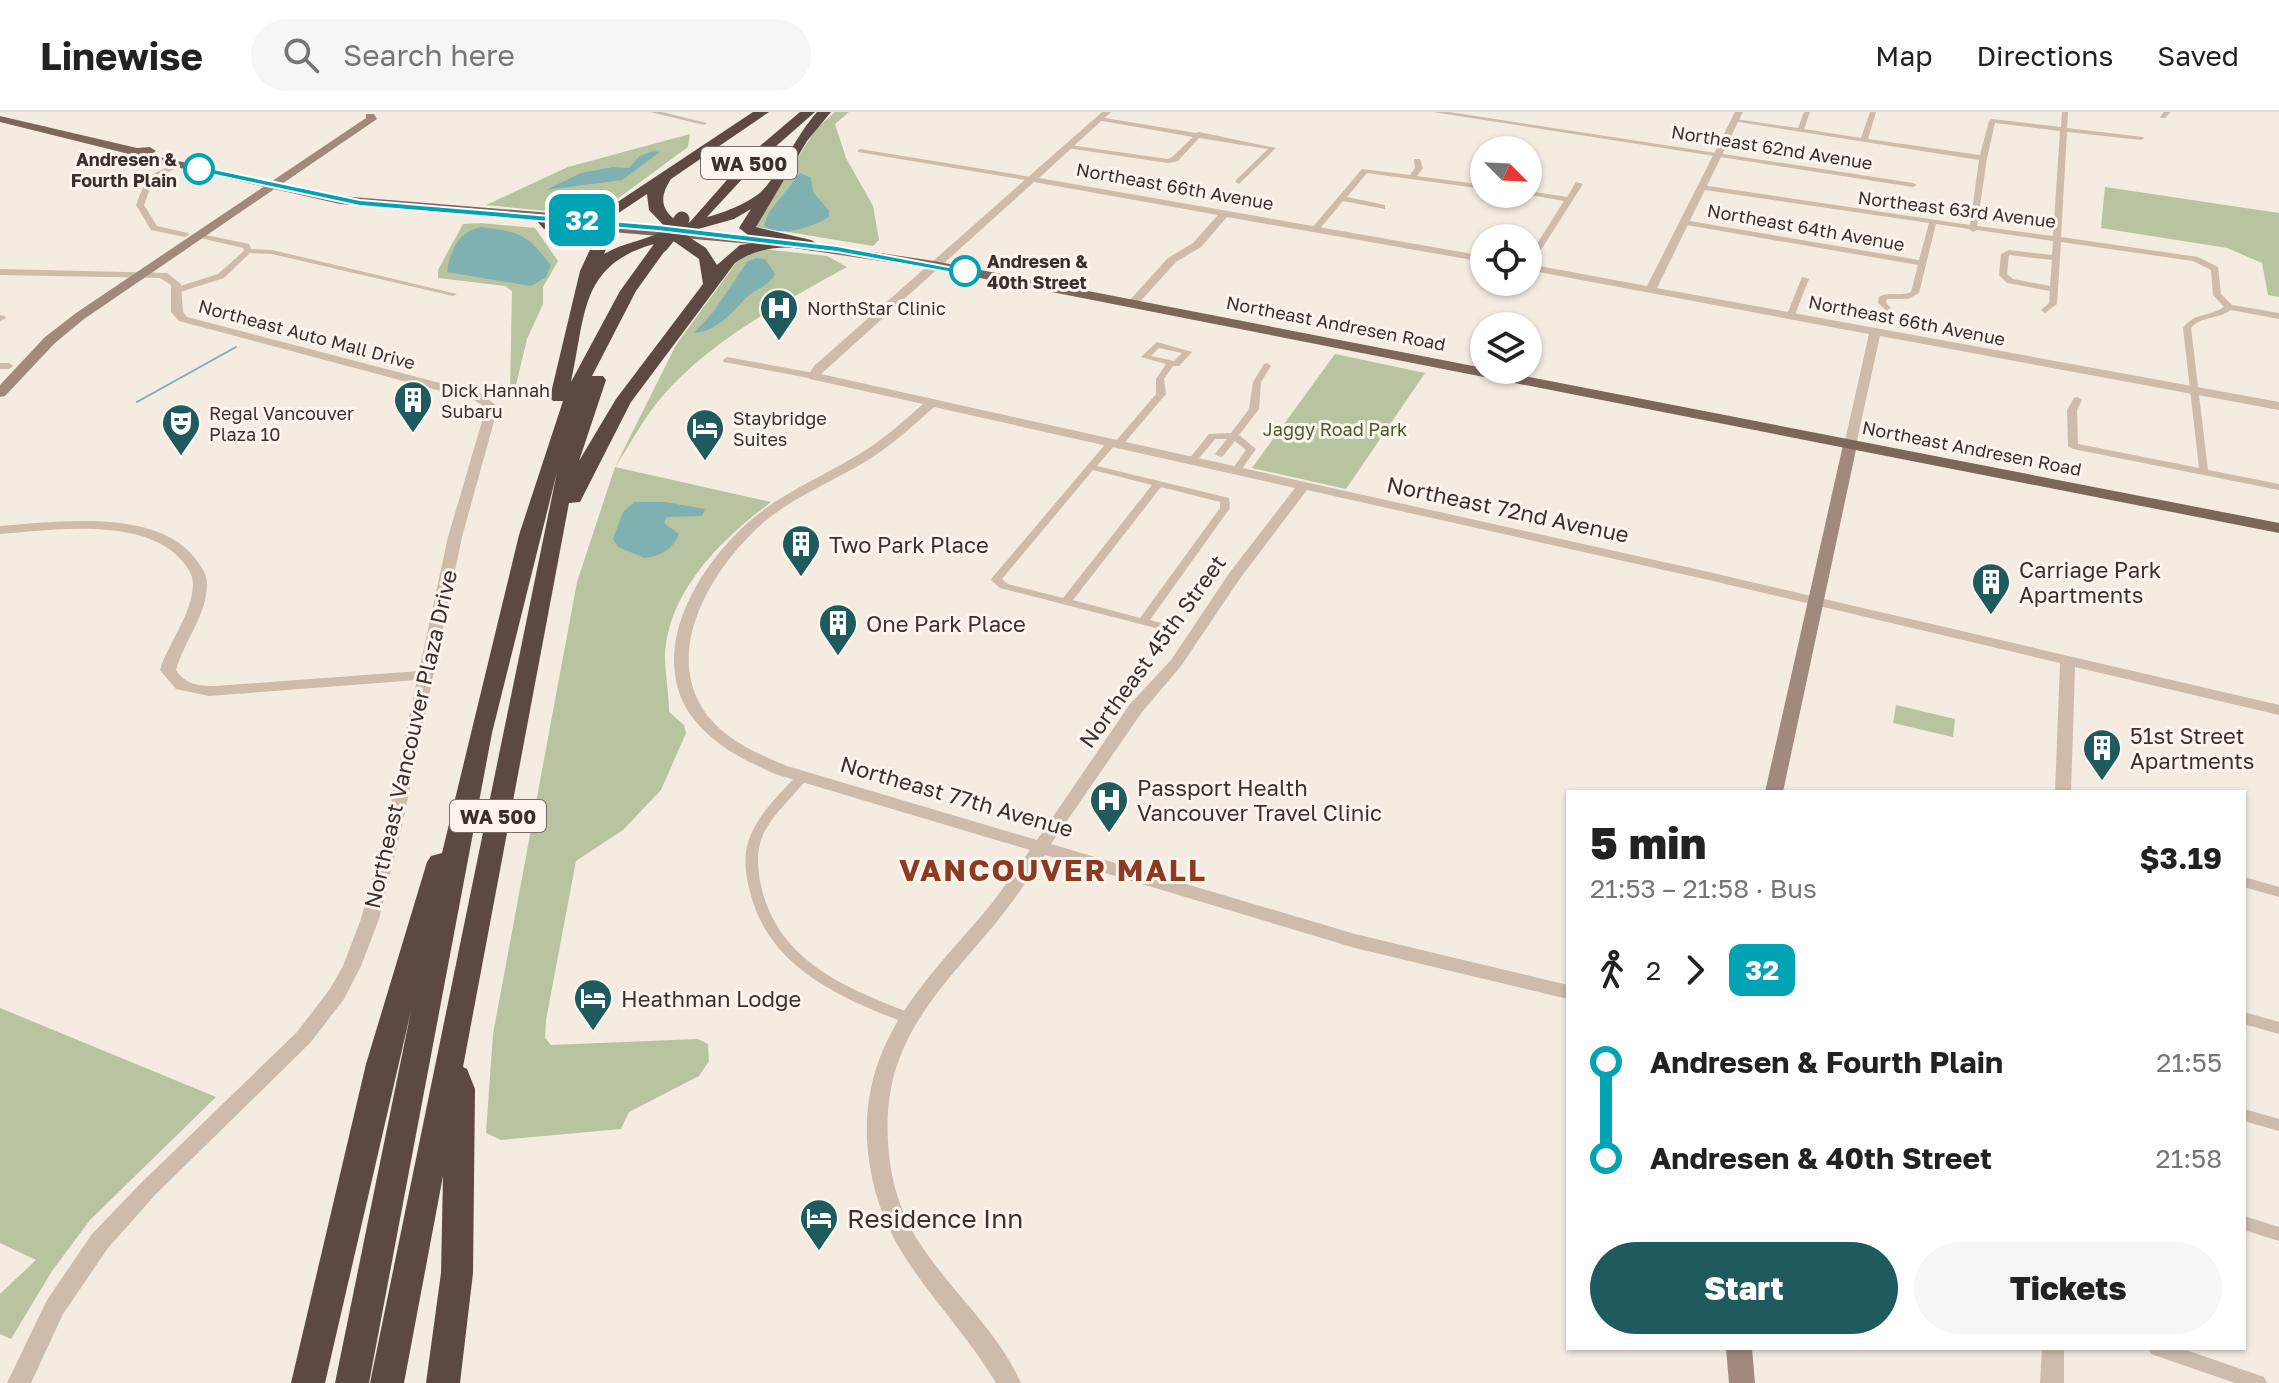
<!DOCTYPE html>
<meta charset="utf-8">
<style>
:root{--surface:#fff;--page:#f6f6f6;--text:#222;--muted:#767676;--line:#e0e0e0;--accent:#1f5a5e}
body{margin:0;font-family:"Golos Text",sans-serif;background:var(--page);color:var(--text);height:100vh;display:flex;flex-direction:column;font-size:30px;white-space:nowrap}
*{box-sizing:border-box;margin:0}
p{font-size:26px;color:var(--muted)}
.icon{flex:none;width:44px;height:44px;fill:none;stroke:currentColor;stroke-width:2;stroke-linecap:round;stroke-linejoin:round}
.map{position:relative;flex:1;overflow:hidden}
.drawer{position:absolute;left:1566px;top:678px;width:680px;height:560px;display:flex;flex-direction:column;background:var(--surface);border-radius:0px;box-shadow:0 2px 6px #0004}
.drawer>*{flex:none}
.badge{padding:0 16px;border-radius:12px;font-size:28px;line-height:52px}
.needle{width:52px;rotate:114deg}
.buttons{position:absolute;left:1470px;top:24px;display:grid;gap:16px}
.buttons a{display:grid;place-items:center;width:72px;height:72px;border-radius:50%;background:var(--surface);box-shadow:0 2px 6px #0004;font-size:40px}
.map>.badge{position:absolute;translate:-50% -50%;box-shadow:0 0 0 4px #fff}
.legs{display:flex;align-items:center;gap:12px;height:88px;padding:0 24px;font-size:26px}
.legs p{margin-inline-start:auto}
.headline{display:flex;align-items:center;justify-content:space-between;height:136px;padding:0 24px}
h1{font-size:44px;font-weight:800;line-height:60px}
.cta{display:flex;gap:16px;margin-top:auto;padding:16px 24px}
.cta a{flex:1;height:92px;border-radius:48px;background:var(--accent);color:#fff;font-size:32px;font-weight:800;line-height:92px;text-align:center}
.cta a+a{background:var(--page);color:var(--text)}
ul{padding:0 24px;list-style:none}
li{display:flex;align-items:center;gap:28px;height:96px;font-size:30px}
li i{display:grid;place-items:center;width:12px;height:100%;margin:0 10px;background:currentColor}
li i::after{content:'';width:20px;height:20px;margin:-10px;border:6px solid;border-radius:50%;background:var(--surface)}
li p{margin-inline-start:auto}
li:first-child i{background:linear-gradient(#0000 50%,currentColor 0)}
li:last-child i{background:linear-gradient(currentColor 50%,#0000 0)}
header{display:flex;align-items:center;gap:48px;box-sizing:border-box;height:112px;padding:0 40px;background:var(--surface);border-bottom:2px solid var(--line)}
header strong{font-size:38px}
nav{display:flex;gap:44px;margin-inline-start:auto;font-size:28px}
.search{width:560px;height:72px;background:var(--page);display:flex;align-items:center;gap:20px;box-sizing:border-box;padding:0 28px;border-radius:44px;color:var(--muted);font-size:30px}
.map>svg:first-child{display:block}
</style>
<header>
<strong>Linewise</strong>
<div class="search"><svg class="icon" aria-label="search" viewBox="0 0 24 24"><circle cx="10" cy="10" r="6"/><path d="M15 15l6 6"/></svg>Search here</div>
<nav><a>Map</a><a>Directions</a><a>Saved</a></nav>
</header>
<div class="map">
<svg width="2279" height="1271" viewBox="0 0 2279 1271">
<rect width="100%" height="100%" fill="#f4ebe1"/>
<g fill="#b8c4a0">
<path d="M835 0H849L835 12 846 46 873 94 879 128 873 134 757 115V107L817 16Z"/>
<path d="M690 22 688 35 613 90 578 102 486 93 568 55Z"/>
<path d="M2105 75 2279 101V185L2268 183 2262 151 2227 136 2101 116Z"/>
<path d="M481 111 535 116 558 149 543 175V192L527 227 515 277 510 280 512 179 505 174 438 166V158L463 112Z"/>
<path d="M762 137 827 144 847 155C782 191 709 229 660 287 643 307 630 333 615 355L771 390C723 426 668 478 665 544 665 562 669 581 669 600L684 613 686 621 661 678 623 718 576 749 546 908 545 926 551 933 698 927 708 932 709 949 699 964 629 1000 621 1017 501 1028 486 1021 493 922 577 470 615 355 676 233 744 140Z"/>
<path d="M1335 242 1425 261 1346 377 1252 356Z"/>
<path d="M1896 593 1955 607 1953 625 1893 611Z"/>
<path d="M0 896 216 985 90 1108 52 1159 11 1227 0 1222V1182L36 1148 0 1131Z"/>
</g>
<g fill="#7fb0b2">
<path d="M653 39 660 40 622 68 546 78 581 61 613 55 629 56 640 44Z"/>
<path d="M800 61 811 66 813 80 829 99V105C812 115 782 126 764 114L768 102Z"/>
<path d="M481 115C521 120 526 122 551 153L546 165 531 174 447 160C450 139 459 119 481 115Z"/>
<path d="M757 146 765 147 775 162C767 176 756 176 746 186 731 201 718 219 694 221L714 199 747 150Z"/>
<path d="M635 390H665L705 397 702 404 667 405 664 411 679 422C673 437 661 444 645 446L618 435 613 427 623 400Z"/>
</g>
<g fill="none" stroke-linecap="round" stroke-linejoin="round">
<path stroke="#7fb0b2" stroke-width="2" d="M137 290 236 235"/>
<g fill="#cdbbac" fill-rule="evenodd">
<path d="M650 0H662L707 11 704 13Z"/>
<path d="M1433 0H1449L1913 71 1917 73 1913 75Z"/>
<path d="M1804 0H1810L1804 17 1861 26 1870 0H1876L1868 27 1980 43 1989 9 1992 7 2061 15 2062 0H2068L2067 16 2143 25 2144 26 2141 28 2067 20 2061 125 2198 145 2218 155 2221 182 2232 193 2279 201V207L2231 198C2219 207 2201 204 2191 216L2208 358 2279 372V378L2073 337 2068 334 2067 298 2074 286 2077 285 2082 288 2077 298 2078 332 2199 356 2183 216C2196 199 2208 206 2224 195L2213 183 2211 158 2193 149 2061 130 2057 192 2045 201 2041 198 2049 191 2050 179 2007 171 1999 163 2001 142 2009 138 2052 143 2053 129 1977 118 1973 120 1969 117 1936 112 1919 181 1908 187H1887L1886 191 1891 196 1887 199 1878 191 1879 185C1888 179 1901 185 1911 180L1918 153 1681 112 1680 110 1684 108 1919 148 1929 111 1698 77V73H1701L1970 113 1979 48 1732 9 1735 7 1798 16ZM1995 11 2060 19 2053 124 1977 114 1987 46ZM2009 143 2052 148 2050 174 2013 167 2007 162Z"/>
<path d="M2164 0H2171L2165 6H2161L2160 5Z"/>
<path d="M1099 5 1196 21 1199 20 1276 36 1239 72 1235 70 1236 68 1268 37 1199 26 1178 49 1168 51 1067 36 1066 35 1069 33 1168 47 1172 45 1193 25 1097 8V6Z"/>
<path d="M860 37 1031 65 1035 67 1031 69 858 40V38Z"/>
<path d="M1414 47H1420L1423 56 1417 64 1484 73V77L1367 61 1347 85 1385 93V97L1343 89 1318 119 1311 117 1362 57 1410 63 1415 56Z"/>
<path d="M177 50H180V54L153 68 144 93 157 114 188 121 189 123 185 125 151 118 136 93 147 65Z"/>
<path d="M1576 70 1583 72 1532 152 1528 154V146L1564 89 1525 82H1528V79L1567 85Z"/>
<path d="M196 121 249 132 251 137 272 138 457 182 453 184 272 142 250 141 224 166 180 180H174V176L218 162 244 139 243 136 196 125Z"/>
<path d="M1802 165 1809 167 1794 205 1787 207 1786 205Z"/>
<path d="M0 203 5 204 6 206 0 209Z"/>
<path d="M1157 230 1192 240 1179 254H1173L1164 267 1166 282 1121 335 1114 334 1097 354 1229 386 1230 396 1150 508 1179 516 1181 518 1175 521 1000 476 991 468 992 466 1108 329 1115 330 1156 282V267L1166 252 1141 245ZM1159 236 1182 241 1174 249 1151 244ZM1093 358 1152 373 1063 486 1008 472 1002 467ZM1161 375 1220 390V396L1140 506 1073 488Z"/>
<path d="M727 245 814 261 818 264 814 267 724 250 723 248Z"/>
<path d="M0 251H9L13 254 9 257H0Z"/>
<path d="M1267 251 1271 254 1261 270 1259 297 1239 323 1256 337 1239 361 1236 362 1231 359 1246 338 1235 329 1223 344 1220 345 1215 342 1227 327H1215L1195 351H1189V347L1209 322 1231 321 1249 297 1253 270 1264 252Z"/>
<path d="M803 660 809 664C794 685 770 703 761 728 756 743 758 763 762 778 781 851 848 877 913 902L915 906 913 910 908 912 903 910C837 884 769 855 750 780 746 765 743 746 748 731 756 703 780 682 799 661Z"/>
<path d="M2244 765 2279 775V785L2244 775Z"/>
<path d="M2244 900 2279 910V922L2244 912Z"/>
<path d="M2244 997 2279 1007V1019L2244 1009Z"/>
<path d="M2244 1104 2279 1115V1129L2244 1118Z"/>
<path d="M2148 1236H2180L2264 1265 2267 1271H2235L2151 1242Z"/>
</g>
<g fill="#cdbbac" fill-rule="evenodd">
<path d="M1102 0H1111L1039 66 1484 144V150L1227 105 1201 135 1176 150 1136 194 1132 195 1126 192 1128 190 1168 146 1193 131 1218 103 1034 70 821 262 1713 461 2279 593V603L2075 555 2071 680H2055L2060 551 1713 469 1307 378 1241 465 1181 554 1142 600 1051 732 1355 822 1568 873V887L1355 836 1045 743C1029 766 1013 790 995 812 937 881 882 931 888 1029 889 1059 897 1090 911 1117 942 1172 995 1213 1021 1271H996C967 1222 926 1182 897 1132 879 1100 869 1065 867 1028 863 928 923 872 983 802 1000 782 1014 760 1030 738L775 662C741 647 704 628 685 594 650 527 706 444 757 403 787 379 823 364 856 344 880 330 902 311 923 292L810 267 808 264 814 254ZM934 295 1295 376 1230 460 1171 548 1130 592 1037 728 787 654C755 641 717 624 700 592 665 529 718 450 764 410 795 384 834 369 868 348 892 333 913 314 934 295Z"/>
<path d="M1735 0H1743L1657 176 2279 290V298L1880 224 1856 333 1850 337 1844 333 1869 222 1528 158V152L1647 174Z"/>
<path d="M0 157 167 161 181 172 183 200 187 205 482 282 498 295 462 425 402 714 379 807 361 854 344 887 311 930 156 1082 108 1136 63 1202 31 1271H7L47 1188 92 1122 142 1070 297 920 330 877 343 854 361 807 386 714 417 568 209 584 176 577 160 558C169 529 192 503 193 472 193 463 188 456 183 450 146 404 52 418 0 422V414C56 410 154 396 194 445 200 453 207 461 207 472 207 503 184 529 176 558 186 573 199 574 216 574L419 559 448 425 486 296 474 288 179 209 171 200V173L160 166 0 163Z"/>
<path d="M2042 1236H2064V1271H2040Z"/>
</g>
<g fill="#a18a7d" fill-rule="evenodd">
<path d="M366 2H374L377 7 84 207 55 231 5 284 0 285V273L45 225 76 201 366 6Z"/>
<path d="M1850 329 1857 333 1783 680H1765L1843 333Z"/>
<path d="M1726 1236H1752L1755 1271H1729Z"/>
</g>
<path fill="#7d675c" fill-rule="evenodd" d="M0 4 137 36 150 35 156 39 150 43 340 84 563 102 567 103 568 108 787 127 934 149 2279 411V421L934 157 787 135 554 115 550 114 549 109 340 92 136 46 133 43 0 10Z"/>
<path fill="#5c4a42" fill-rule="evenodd" d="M753 0H769L671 67C658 87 661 99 682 113L690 110 748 44 800 0H815L758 50 707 105C724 101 751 90 763 78 782 57 796 24 817 0H831L807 29 756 115 811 128 821 134 813 139C787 132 757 135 735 151L631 290 580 390 569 391 463 955 467 957 475 977 473 1161 460 1271H426L441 1161 443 1064 404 1271H370L557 360 492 621 369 1271H335L411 899 325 1271H291L366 952 427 750 431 744 442 741 519 423 563 289H553L550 285 580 159 595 127 591 123 544 117 535 107 543 102 554 110 601 116 611 126 604 142C624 130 649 128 667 117L649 98 647 82 602 112 589 109ZM751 97 739 116 748 123 768 129 740 133 717 153 706 136 689 125 691 119 734 107ZM672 128 699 147 703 172 616 287 579 349 606 268 603 264H592L636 179 669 133 666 130ZM654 132 620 179 571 270C586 204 579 153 654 132Z"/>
<path stroke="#5c4a42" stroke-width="15" d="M661 133 682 107"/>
</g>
<path fill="#00a3b4" stroke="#fff" stroke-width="2" d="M199 54 360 88 658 113 837 134 970 159 965 163 837 140 658 119 360 94 196 59Z"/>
<defs>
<symbol id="hospital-pin" viewBox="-11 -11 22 30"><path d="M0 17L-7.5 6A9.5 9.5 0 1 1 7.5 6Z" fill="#1f5a5e" stroke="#fbf5ee"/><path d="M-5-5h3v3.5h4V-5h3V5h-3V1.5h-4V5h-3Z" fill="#fff"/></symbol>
<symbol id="building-pin" viewBox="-11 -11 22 30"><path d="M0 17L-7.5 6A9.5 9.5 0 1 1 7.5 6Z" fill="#1f5a5e" stroke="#fbf5ee"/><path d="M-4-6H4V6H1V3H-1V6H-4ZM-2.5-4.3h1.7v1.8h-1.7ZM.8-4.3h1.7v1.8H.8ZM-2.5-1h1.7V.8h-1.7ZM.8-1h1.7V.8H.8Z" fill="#fff"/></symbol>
<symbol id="theatre-pin" viewBox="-11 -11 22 30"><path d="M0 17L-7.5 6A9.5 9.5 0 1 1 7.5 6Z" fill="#1f5a5e" stroke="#fbf5ee"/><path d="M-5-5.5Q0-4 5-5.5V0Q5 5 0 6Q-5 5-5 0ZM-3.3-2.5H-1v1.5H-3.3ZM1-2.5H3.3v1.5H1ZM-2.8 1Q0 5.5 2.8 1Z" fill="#fff"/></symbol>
<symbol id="hotel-pin" viewBox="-11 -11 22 30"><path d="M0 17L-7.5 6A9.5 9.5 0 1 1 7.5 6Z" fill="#1f5a5e" stroke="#fbf5ee"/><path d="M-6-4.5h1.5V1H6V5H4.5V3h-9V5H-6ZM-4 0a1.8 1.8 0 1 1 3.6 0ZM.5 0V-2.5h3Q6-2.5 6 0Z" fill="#fff"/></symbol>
</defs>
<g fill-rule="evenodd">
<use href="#hospital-pin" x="757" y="174" width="44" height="60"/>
<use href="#building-pin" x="391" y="266" width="44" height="60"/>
<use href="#theatre-pin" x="159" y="289" width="44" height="60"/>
<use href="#hotel-pin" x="683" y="294" width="44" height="60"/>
<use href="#building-pin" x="779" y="410" width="44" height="60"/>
<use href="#building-pin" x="1969" y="448" width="44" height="60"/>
<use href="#building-pin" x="816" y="489" width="44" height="60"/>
<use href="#building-pin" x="2080" y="614" width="44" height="60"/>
<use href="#hospital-pin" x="1087" y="666" width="44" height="60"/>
<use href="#hotel-pin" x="571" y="864" width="44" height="60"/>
<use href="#hotel-pin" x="797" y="1084" width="44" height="60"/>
</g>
<g fill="#fff" stroke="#00a3b4" stroke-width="4">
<circle cx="199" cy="57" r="14"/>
<circle cx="965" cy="159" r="14"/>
</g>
<g text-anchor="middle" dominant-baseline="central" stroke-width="6" stroke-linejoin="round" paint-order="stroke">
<g font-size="18" fill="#3b302b" stroke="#fbf5ee">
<text transform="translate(1772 35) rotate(9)">Northeast 62nd Avenue</text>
<text transform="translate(1175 74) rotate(10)">Northeast 66th Avenue</text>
<text transform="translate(1957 97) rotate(7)">Northeast 63rd Avenue</text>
<text transform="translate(1806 115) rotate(10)">Northeast 64th Avenue</text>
<text transform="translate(1907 208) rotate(11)">Northeast 66th Avenue</text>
<text transform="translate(1336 211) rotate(11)">Northeast Andresen Road</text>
<text transform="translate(307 222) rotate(15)">Northeast Auto Mall Drive</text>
<text transform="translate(1972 336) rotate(11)">Northeast Andresen Road</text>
</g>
<g font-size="18" font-weight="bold" fill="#3b302b" stroke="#fbf5ee" text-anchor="end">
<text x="177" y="47">Andresen &amp;<tspan x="177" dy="21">Fourth Plain</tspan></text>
<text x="987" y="149" text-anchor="start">Andresen &amp;<tspan x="987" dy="21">40th Street</tspan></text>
</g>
<g font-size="18" fill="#3b302b" stroke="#fbf5ee" text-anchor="start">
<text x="807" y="196">NorthStar Clinic</text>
<text x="441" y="278">Dick Hannah<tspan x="441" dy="21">Subaru</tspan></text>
<text x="209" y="301">Regal Vancouver<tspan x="209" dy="21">Plaza 10</tspan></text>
<text x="733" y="306">Staybridge<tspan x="733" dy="21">Suites</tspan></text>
</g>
<g font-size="18" fill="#4a5a2e" stroke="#fbf5ee">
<text x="1335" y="317">Jaggy Road Park</text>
</g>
<g fill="#fbf5ee" stroke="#756b66" stroke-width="2">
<rect x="701" y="35" width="96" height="32" rx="6"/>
<rect x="450" y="688" width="96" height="32" rx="6"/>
</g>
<g font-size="20" font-weight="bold" fill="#3b302b">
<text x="749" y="51">WA 500</text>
<text x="498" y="704">WA 500</text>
</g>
<g font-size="22" fill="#3b302b" stroke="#fbf5ee">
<text transform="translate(1508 397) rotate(12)">Northeast 72nd Avenue</text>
<text transform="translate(1152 539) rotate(-54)">Northeast 45th Street</text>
<text transform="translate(410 627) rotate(-77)">Northeast Vancouver Plaza Drive</text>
<text transform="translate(957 684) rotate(16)">Northeast 77th Avenue</text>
</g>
<g font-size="22" fill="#3b302b" stroke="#fbf5ee" text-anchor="start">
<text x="829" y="432">Two Park Place</text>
<text x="2019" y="457">Carriage Park<tspan x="2019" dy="25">Apartments</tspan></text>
<text x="866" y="511">One Park Place</text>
<text x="2130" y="623">51st Street<tspan x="2130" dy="25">Apartments</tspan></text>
<text x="1137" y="675">Passport Health<tspan x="1137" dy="25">Vancouver Travel Clinic</tspan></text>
<text x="621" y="886">Heathman Lodge</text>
</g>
<g font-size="26" fill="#3b302b" stroke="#fbf5ee" text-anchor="start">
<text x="847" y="1106">Residence Inn</text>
</g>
<g font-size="30" font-weight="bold" letter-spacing="2" fill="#8c3b22" stroke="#fbf5ee">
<text x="1053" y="758">VANCOUVER MALL</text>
</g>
</g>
</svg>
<div class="buttons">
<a><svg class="needle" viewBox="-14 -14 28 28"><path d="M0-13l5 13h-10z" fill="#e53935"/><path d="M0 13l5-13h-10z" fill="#767676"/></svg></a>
<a><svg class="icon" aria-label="locate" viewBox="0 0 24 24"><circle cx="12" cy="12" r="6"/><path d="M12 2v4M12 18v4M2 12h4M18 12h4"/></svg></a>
<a><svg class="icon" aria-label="layers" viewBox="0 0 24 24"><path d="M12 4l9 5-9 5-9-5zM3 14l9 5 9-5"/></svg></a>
</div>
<b class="badge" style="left:582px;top:108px;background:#00a3b4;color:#fff">32</b>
<section class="drawer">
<div class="headline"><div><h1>5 min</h1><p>21:53 – 21:58 · Bus</p></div><b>$3.19</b></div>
<div class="legs"><svg class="icon" aria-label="walk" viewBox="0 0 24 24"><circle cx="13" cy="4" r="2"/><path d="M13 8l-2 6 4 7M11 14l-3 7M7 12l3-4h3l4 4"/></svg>2<svg class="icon" aria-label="forward" viewBox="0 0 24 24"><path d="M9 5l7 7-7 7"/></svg><b class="badge" style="background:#00a3b4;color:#fff">32</b></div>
<ul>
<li><i style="color:#00a3b4"></i><b>Andresen &amp; Fourth Plain</b><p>21:55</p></li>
<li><i style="color:#00a3b4"></i><b>Andresen &amp; 40th Street</b><p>21:58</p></li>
</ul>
<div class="cta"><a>Start</a><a>Tickets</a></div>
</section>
</div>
